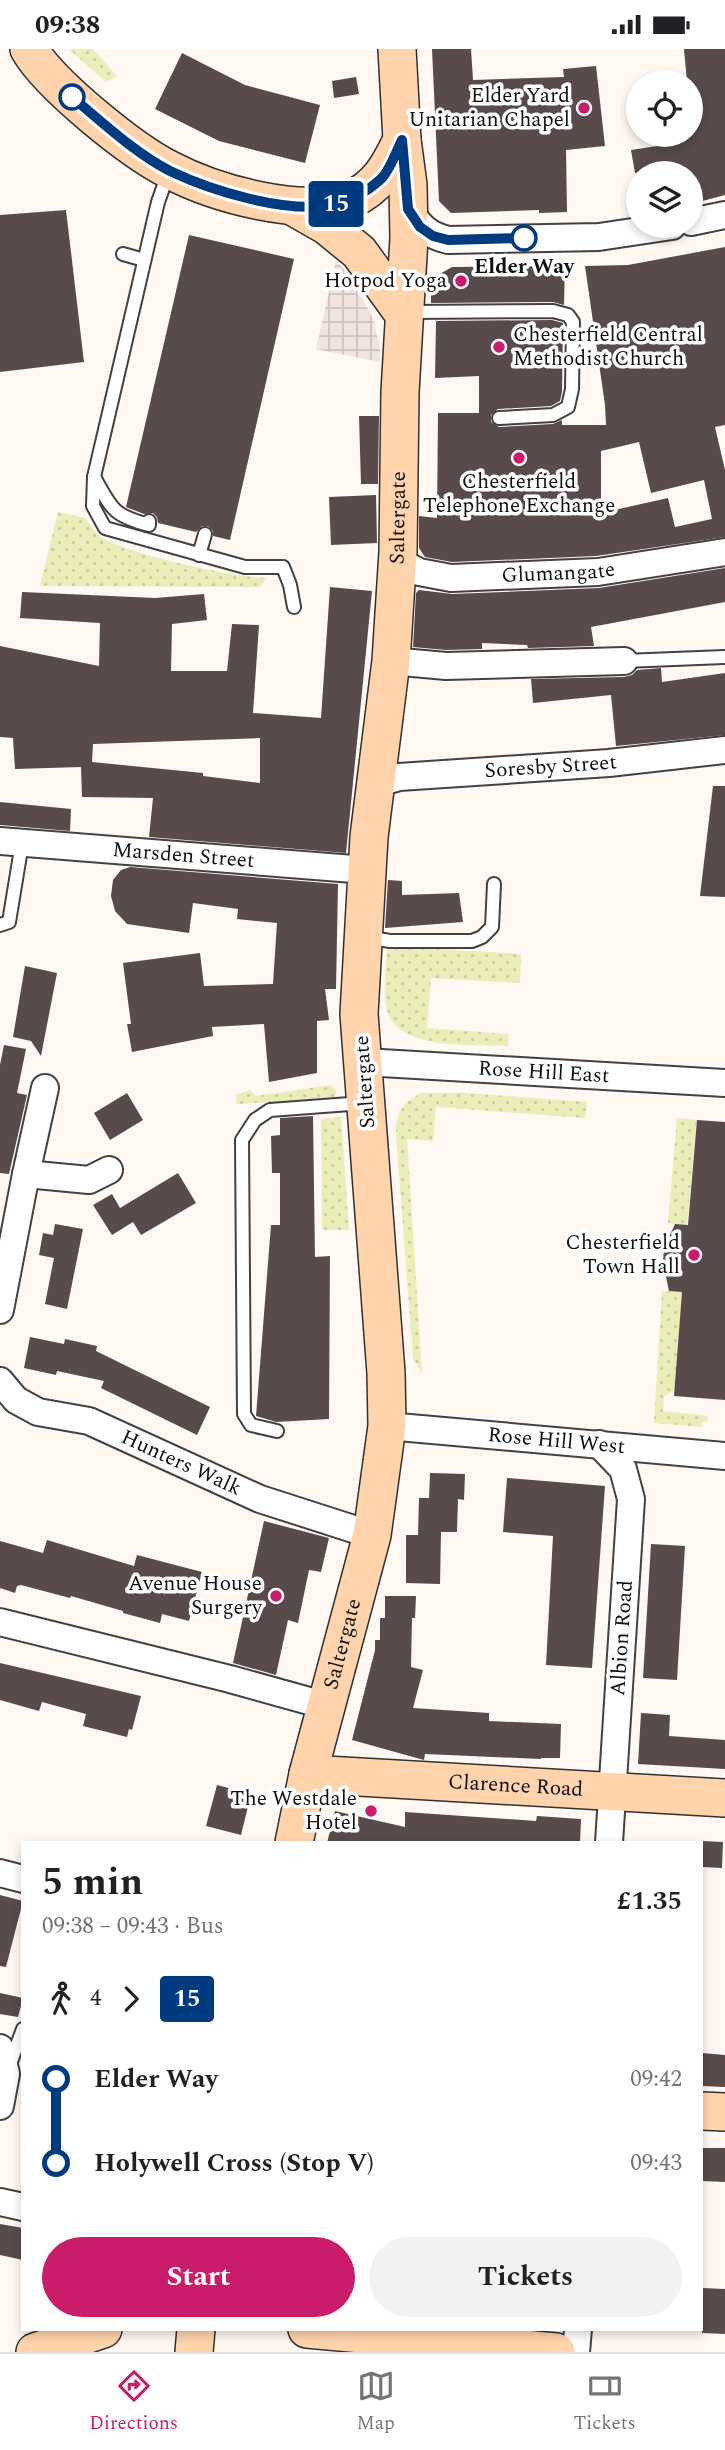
<!DOCTYPE html>
<meta charset="utf-8">
<style>
:root{--surface:#fff;--page:#f2f2f2;--text:#202124;--muted:#757577;--line:#e0e0e0;--accent:#c91d6c}
body{margin:0;font-family:Spectral,serif;background:var(--page);color:var(--text);height:100vh;display:flex;flex-direction:column;font-size:26px;white-space:nowrap}
*{box-sizing:border-box;margin:0}
p{font-size:23px;color:var(--muted)}
.icon{flex:none;width:38px;height:38px;fill:none;stroke:currentColor;stroke-width:2;stroke-linecap:round;stroke-linejoin:round}
.map{position:relative;flex:1;overflow:hidden}
.panel{position:absolute;left:21px;top:1792px;width:682px;height:490px;display:flex;flex-direction:column;background:var(--surface);border-radius:0px;box-shadow:0 4px 10px #0003}
.panel>*{flex:none}
.badge{padding:0 14px;border-radius:5px;font-size:24px;line-height:46px}
.controls{position:absolute;left:626px;top:21px;display:grid;gap:14px}
.controls a{display:grid;place-items:center;width:77px;height:77px;border-radius:50%;background:var(--surface);box-shadow:0 4px 10px #0003;font-size:35px}
.map>.badge{position:absolute;translate:-50% -50%;box-shadow:0 0 0 4px #fff}
.legs{display:flex;align-items:center;gap:10px;height:77px;padding:0 21px;font-size:23px}
.legs p{margin-inline-start:auto}
.overview{display:flex;align-items:center;justify-content:space-between;height:119px;padding:0 21px}
h1{font-size:38px;font-weight:700;line-height:52px}
.button{display:flex;gap:14px;margin-top:auto;padding:14px 21px}
.button a{flex:1;height:80px;border-radius:42px;background:var(--accent);color:#fff;font-size:28px;font-weight:700;line-height:80px;text-align:center}
.button a+a{background:var(--page);color:var(--text)}
ul{padding:0 21px;list-style:none}
li{display:flex;align-items:center;gap:24px;height:84px;font-size:26px}
li i{display:grid;place-items:center;width:10px;height:100%;margin:0 9px;background:currentColor}
li i::after{content:'';width:18px;height:18px;margin:-9px;border:5px solid;border-radius:50%;background:var(--surface)}
li p{margin-inline-start:auto}
li:first-child i{background:linear-gradient(#0000 50%,currentColor 0)}
li:last-child i{background:linear-gradient(currentColor 50%,#0000 0)}
.status{display:flex;justify-content:space-between;align-items:center;height:49px;padding:0 35px;background:var(--surface);direction:ltr}
.status svg{height:19px;fill:currentColor}
.tab-bar{display:flex;justify-content:space-around;align-items:center;height:98px;border-top:2px solid var(--line);background:var(--surface);font-size:19px;color:var(--muted)}
.tab-bar a{display:grid;justify-items:center;gap:4px}
.tab-bar .current{color:var(--accent)}
.map>svg:first-child{display:block}
</style>
<div class="status"><b>09:38</b><svg viewBox="0 0 49 12"><path d="M0 12V9h3v3zM5 12V6h3v6zM10 12V3h3v9zM15 12V0h3v12zM26 1h20v11H26zM47 4h2v5h-2z"/></svg></div>
<div class="map">
<svg width="725" height="2303" viewBox="0 0 725 2303">
<defs>
<pattern id="grass-dots" width="8" height="8" patternUnits="userSpaceOnUse" patternTransform="scale(1.75)"><rect width="8" height="8" fill="#e9edb8"/><path d="M2 2h.1M6 6h.1" fill="none" stroke="#c7ca9d" stroke-width="1.8" stroke-linecap="round"/></pattern>
<pattern id="plaza-grid" width="8" height="8" patternUnits="userSpaceOnUse" patternTransform="scale(1.75)"><rect width="8" height="8" fill="#f1e4df"/><path d="M0 4h8M4 0v8" fill="none" stroke="#cdc2be"/></pattern>
</defs>
<rect width="100%" height="100%" fill="#fff7f1"/>
<g fill="url(#grass-dots)">
<path d="M69 0H93L117 27 106 33Z"/>
<path d="M58 463 85 469C89 474 93 481 98 486 124 505 233 528 267 529L260 538 40 537Z"/>
<path d="M387 897 521 905 520 934 431 929 427 979 509 985 508 997C472 995 394 1003 386 957 383 938 386 916 387 897Z"/>
<path d="M331 1036 337 1043 333 1050 237 1055 236 1046 250 1041 256 1047Z"/>
<path d="M421 1044H466L587 1053 585 1069 436 1058 433 1092 407 1090 422 1324 413 1309 396 1085C396 1064 402 1054 421 1044Z"/>
<path d="M341 1068 349 1181H322L321 1070Z"/>
<path d="M677 1069 697 1071 687 1176 668 1174Z"/>
<path d="M662 1242 682 1243 675 1341 664 1347 663 1362 708 1367 707 1373H702V1378L654 1374Z"/>
</g>
<path fill="url(#plaza-grid)" d="M336 212 352 229 373 270 380 298V313L316 300Z"/>
<g fill="#594b4b" fill-rule="evenodd">
<path d="M432 0H471L473 31 564 28 563 20 596 17 605 97 566 101 567 163 539 164V161L451 164 439 152Z"/>
<path d="M684 0H725V146L691 155V124H635L631 101 677 94 675 86H691V33H687Z"/>
<path d="M182 4 245 36 320 56 305 114 219 92 155 60Z"/>
<path d="M356 28 359 45 334 49 332 32Z"/>
<path d="M66 161 84 313 0 323V166Z"/>
<path d="M189 186 294 210 230 491 213 487V482L208 477H202L196 483 158 474 157 468 153 464 144 465 126 458Z"/>
<path d="M725 198V376L715 378 725 421V488L596 507 452 513 425 508 419 499V467L437 469 438 364H479V327L435 329 436 272 552 271 563 274 562 343 560 352 551 357 498 360 491 366V373L499 378 553 375 562 371V376H606L605 356 585 217 628 216ZM639 393 651 444 704 431 712 470 675 478 668 449 601 464V402Z"/>
<path d="M565 217 564 256 553 253 431 254V230L452 218Z"/>
<path d="M359 367H379L378 435H361Z"/>
<path d="M376 446 377 494 331 496 329 448Z"/>
<path d="M725 519V553L591 578 594 597 528 599 527 596 482 594V600L446 601 413 598 416 544 419 541 452 545 599 539Z"/>
<path d="M330 538 372 542 346 804 149 788 153 749 82 748 81 718 15 720 13 689 0 688V597L99 617 100 574 20 569 22 543 155 549 204 545 207 571 172 575 171 622H227L232 575 259 576 253 664 321 669ZM260 689V734L203 727V724L92 713 93 695Z"/>
<path d="M661 619 662 633 725 624V686L616 697 611 646 533 654 531 630 624 628 632 626 637 621Z"/>
<path d="M713 737H725V848L700 847Z"/>
<path d="M0 753 71 760 70 782 0 776Z"/>
<path d="M130 818 338 835 336 940H325L329 971 317 972V1024L269 1033 264 975 212 978 213 987 132 1003 127 975H131L123 914 200 904 204 937 273 935 277 874 237 870 238 860 193 854 189 884 127 875 115 862 111 847 113 831 121 821Z"/>
<path d="M388 831 402 832V846L459 844 463 873 385 879Z"/>
<path d="M25 917 57 924 41 1007 31 992 13 988Z"/>
<path d="M4 996 26 1000 17 1044 27 1046 9 1125 0 1124V1016Z"/>
<path d="M127 1044 143 1071 110 1091 94 1064Z"/>
<path d="M313 1067 315 1208 330 1207 329 1370 276 1373 256 1367 271 1176H280V1124H272L271 1087 280 1086V1069Z"/>
<path d="M697 1071 725 1073V1351L674 1347 682 1243 669 1242 663 1213 664 1199 675 1175 688 1176Z"/>
<path d="M178 1124 196 1154 141 1186 133 1173 112 1186 93 1156 112 1145 120 1159Z"/>
<path d="M55 1175 83 1180 67 1260 45 1255 54 1209 39 1206 43 1184 53 1186Z"/>
<path d="M30 1288 64 1295 65 1290 97 1297 96 1302 210 1358 197 1386 101 1339 104 1332 57 1322 56 1326 24 1319Z"/>
<path d="M430 1424 465 1425 464 1451 458 1450 457 1483H441L440 1535 406 1534V1486H418L419 1449H429Z"/>
<path d="M507 1429 605 1437 592 1619 546 1616 553 1487 503 1483Z"/>
<path d="M264 1472 329 1489 321 1523 309 1521 298 1574 288 1571 276 1626 233 1614Z"/>
<path d="M47 1491 134 1517 137 1506 202 1523 189 1572 162 1565 160 1574 123 1564V1562L71 1547 70 1549 21 1536 17 1537 15 1544 0 1539V1492L43 1504Z"/>
<path d="M651 1495 685 1497 677 1631 643 1629Z"/>
<path d="M385 1547H416L415 1569H412L411 1618 423 1621 413 1659 489 1664V1672L561 1675 560 1709H541V1710L425 1705 424 1711 352 1691 375 1601V1591H380V1569H385Z"/>
<path d="M0 1614 141 1647 132 1681 129 1680 127 1688 83 1677 86 1665 42 1653 39 1662 0 1651Z"/>
<path d="M641 1664 670 1666 669 1687 725 1691V1720L638 1715Z"/>
<path d="M217 1736 251 1745 241 1786 206 1777Z"/>
<path d="M335 1762 405 1778V1763L536 1772 537 1767 581 1770 580 1794H327Z"/>
<path d="M702 1792 723 1793 722 1819 702 1818Z"/>
<path d="M0 1846 23 1852 6 1918 0 1917Z"/>
<path d="M0 1944 23 1949 18 1968 0 1965Z"/>
<path d="M702 2004 725 2006V2038L702 2037Z"/>
<path d="M702 2099H725V2133L702 2132Z"/>
<path d="M0 2175 23 2179V2211L0 2206Z"/>
<path d="M702 2239 725 2240V2285L702 2284Z"/>
</g>
<g fill="none" stroke-linecap="round" stroke-linejoin="round">
<defs>
<g id="lane">
<path d="M168 125 158 153 94 428 93 457 105 479 245 518H283L290 536 294 558"/>
<path d="M123 205 144 211"/>
<path d="M407 263 553 262 568 266 573 273 572 340 568 358 553 366 499 369"/>
<path d="M94 428C112 460 112 466 149 476V472"/>
<path d="M199 506 205 485"/>
<path d="M624 612 724 608"/>
<path d="M0 876 9 873 22 794"/>
<path d="M366 888 390 892H472L482 888 492 878 494 835"/>
<path d="M277 1382 251 1376 244 1365 242 1091 255 1071 270 1061 363 1054"/>
<path d="M9 2018 23 1980"/>
</g>
<g id="street">
<path d="M408 160C420 177 427 186 448 191L599 188 672 177"/>
<path d="M691 173 725 166"/>
<path id="s1" d="M398 503 406 516 419 523 451 529 598 523 725 503"/>
<path d="M391 612 446 617 624 612"/>
<path id="s2" d="M375 735 399 728 609 714 725 701"/>
<path id="s3" d="M0 792 366 821"/>
<path id="s4" d="M364 1013 725 1034"/>
<path d="M26 1125 89 1131 109 1121"/>
<path d="M0 1261 26 1125 45 1039"/>
<path id="s5" d="M0 1332 16 1351 38 1363 89 1372 260 1450 372 1486"/>
<path id="s6" d="M387 1377 725 1407"/>
<path d="M599 1395 623 1420 631 1450 609 1794"/>
<path d="M0 1573 230 1630 327 1657"/>
<path d="M0 1824 23 1830"/>
<path d="M0 1999 6 2025 0 2057"/>
<path d="M0 2153 23 2158"/>
<path d="M576 2303 578 2280"/>
</g>
<g id="secondary">
<path d="M29 0C50 36 132 102 170 121 214 144 303 170 351 150 378 139 390 116 402 91"/>
<path d="M292 157 327 177 359 203 403 264"/>
<path id="s7" d="M308 1725 725 1749"/>
<path id="s8" d="M294 1794 308 1725 372 1486 387 1377 386 1324 359 965 369 788 391 612 398 503 400 343 409 189 408 136 402 91 397 0"/>
<path d="M702 2062 725 2063"/>
<path d="M307 2280 556 2303"/>
<path d="M35 2303 103 2280"/>
<path d="M194 2303 196 2280"/>
</g>
</defs>
<use href="#lane" stroke="#424242" stroke-width="16"/>
<use href="#street" stroke="#424242" stroke-width="30"/>
<use href="#secondary" stroke="#313131" stroke-width="40"/>
<use href="#lane" stroke="#fff" stroke-width="12"/>
<use href="#street" stroke="#fff" stroke-width="26"/>
<use href="#secondary" stroke="#ffd4ac" stroke-width="37"/>
</g>
<g fill="none" stroke-linecap="round" stroke-linejoin="round">
<defs>
<path id="line-1" d="M72 48C102 73 135 104 170 122 212 142 284 164 331 156 350 153 368 142 382 129 391 119 396 103 402 91L408 160 420 178 433 187 448 191 524 189"/>
</defs>
<use href="#line-1" stroke="#fff" stroke-width="16"/>
<use href="#line-1" stroke="#003b80" stroke-width="10"/>
</g>
<g fill="#fff" stroke="#003b80" stroke-width="3.5">
<circle cx="72" cy="48" r="12"/>
<circle cx="524" cy="189" r="12"/>
</g>
<g fill="#c91d6c" stroke="#fff" stroke-width="2.5">
<circle cx="584" cy="59" r="7"/>
<circle cx="461" cy="232" r="7"/>
<circle cx="499" cy="298" r="7"/>
<circle cx="519" cy="409" r="7"/>
<circle cx="694" cy="1206" r="7"/>
<circle cx="276" cy="1547" r="7"/>
<circle cx="371" cy="1762" r="7"/>
</g>
<g text-anchor="middle" dominant-baseline="central" stroke-width="7" stroke-linejoin="round" paint-order="stroke">
<g font-size="21" fill="#0f0f0f" stroke="#fff" text-anchor="end">
<text x="570" y="47">Elder Yard<tspan x="570" dy="24">Unitarian Chapel</tspan></text>
<text x="447" y="232">Hotpod Yoga</text>
<text x="513" y="286" text-anchor="start">Chesterfield Central<tspan x="513" dy="24">Methodist Church</tspan></text>
<text x="519" y="433" text-anchor="middle">Chesterfield<tspan x="519" dy="24">Telephone Exchange</tspan></text>
<text x="680" y="1194">Chesterfield<tspan x="680" dy="24">Town Hall</tspan></text>
<text x="262" y="1535">Avenue House<tspan x="262" dy="24">Surgery</tspan></text>
<text x="357" y="1750">The Westdale<tspan x="357" dy="24">Hotel</tspan></text>
</g>
<g font-size="21" font-weight="bold" fill="#0f0f0f" stroke="#fff">
<text x="524" y="218">Elder Way</text>
</g>
<g font-size="21" fill="#0f0f0f" stroke="#fff">
<text stroke="none"><textPath href="#s8" startOffset="1339">Saltergate</textPath></text>
<text stroke="none"><textPath href="#s1" startOffset="170">Glumangate</textPath></text>
<text stroke="none"><textPath href="#s2" startOffset="177">Soresby Street</textPath></text>
<text stroke="none"><textPath href="#s3" startOffset="184">Marsden Street</textPath></text>
<text stroke="none"><textPath href="#s4" startOffset="180">Rose Hill East</textPath></text>
<text transform="translate(365 1033) rotate(-94)">Saltergate</text>
<text stroke="none"><textPath href="#s6" startOffset="170">Rose Hill West</textPath></text>
<text stroke="none"><textPath href="#s5" startOffset="203">Hunters Walk</textPath></text>
<text transform="translate(622 1589) rotate(-86)">Albion Road</text>
<text stroke="none"><textPath href="#s8" startOffset="205">Saltergate</textPath></text>
<text stroke="none"><textPath href="#s7" startOffset="208">Clarence Road</textPath></text>
</g>
</g>
</svg>
<div class="controls">
<a><svg class="icon" aria-label="locate" viewBox="0 0 24 24"><circle cx="12" cy="12" r="6"/><path d="M12 2v4M12 18v4M2 12h4M18 12h4"/></svg></a>
<a><svg class="icon" aria-label="layers" viewBox="0 0 24 24"><path d="M12 4l9 5-9 5-9-5zM3 14l9 5 9-5"/></svg></a>
</div>
<b class="badge" style="left:336px;top:155px;background:#003b80;color:#fff">15</b>
<section class="panel">
<div class="overview"><div><h1>5 min</h1><p>09:38 – 09:43 · Bus</p></div><b>£1.35</b></div>
<div class="legs"><svg class="icon" aria-label="walk" viewBox="0 0 24 24"><circle cx="13" cy="4" r="2"/><path d="M13 8l-2 6 4 7M11 14l-3 7M7 12l3-4h3l4 4"/></svg>4<svg class="icon" aria-label="forward" viewBox="0 0 24 24"><path d="M9 5l7 7-7 7"/></svg><b class="badge" style="background:#003b80;color:#fff">15</b></div>
<ul>
<li><i style="color:#003b80"></i><b>Elder Way</b><p>09:42</p></li>
<li><i style="color:#003b80"></i><b>Holywell Cross (Stop V)</b><p>09:43</p></li>
</ul>
<div class="button"><a>Start</a><a>Tickets</a></div>
</section>
</div>
<nav class="tab-bar">
<a class="current"><svg class="icon" aria-label="directions" viewBox="0 0 24 24"><path d="M12 3l9 9-9 9-9-9zM9 14v-3h6M13 9l2 2-2 2"/></svg>Directions</a>
<a><svg class="icon" aria-label="map" viewBox="0 0 24 24"><path d="M3 6l6-2 6 2 6-2v14l-6 2-6-2-6 2zM9 4v14M15 6v14"/></svg>Map</a>
<a><svg class="icon" aria-label="tickets" viewBox="0 0 24 24"><path d="M3 7h18v10H3zM15 7v10"/></svg>Tickets</a>
</nav>
